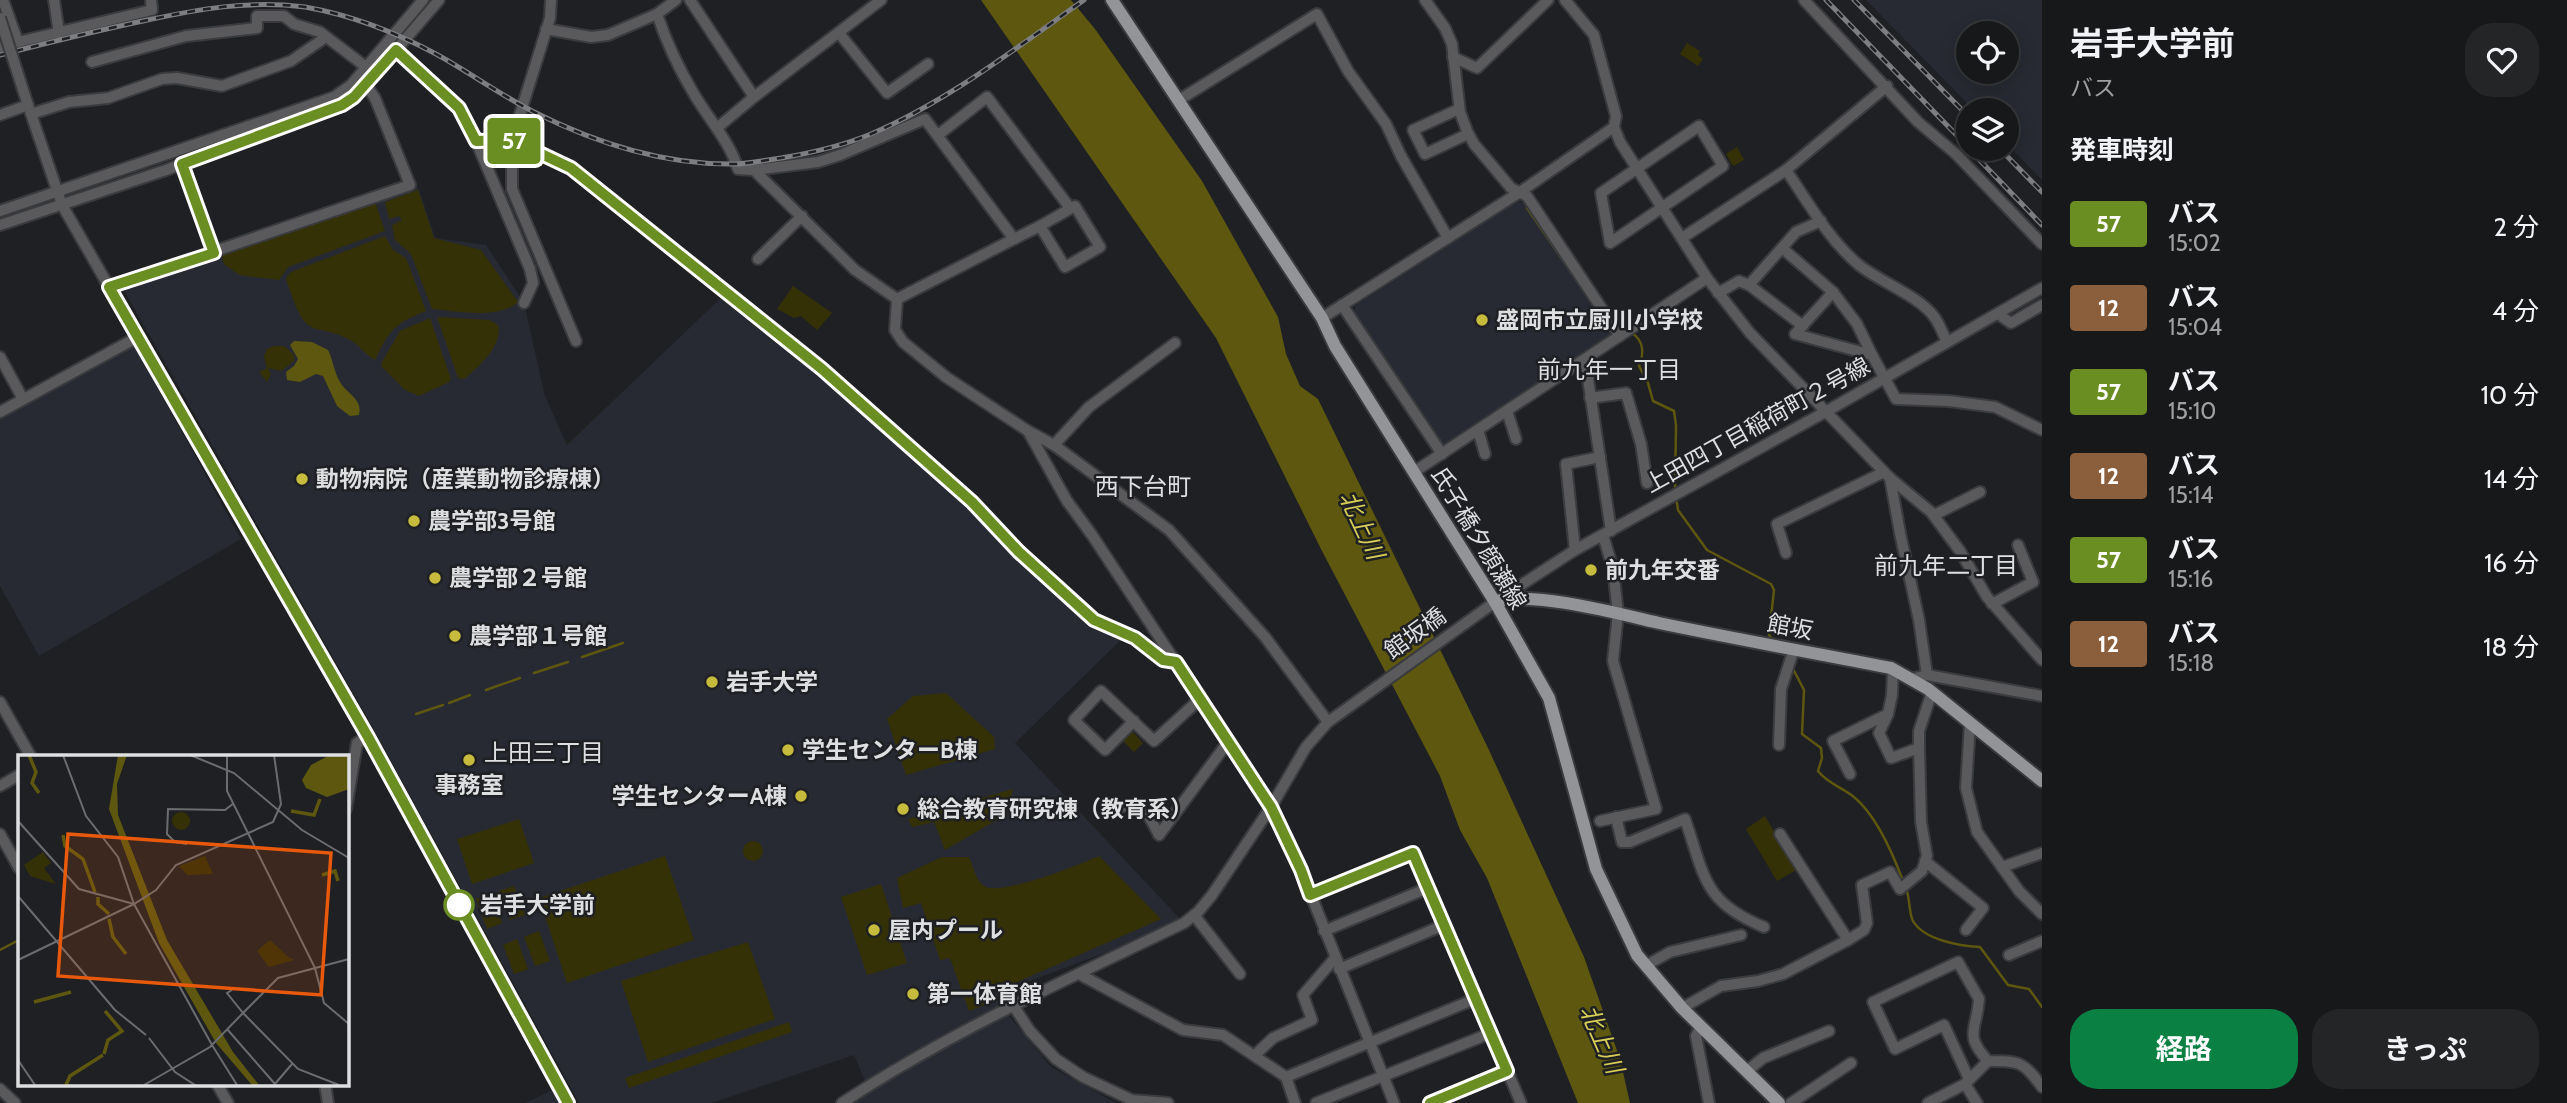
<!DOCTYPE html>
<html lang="ja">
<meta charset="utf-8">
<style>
:root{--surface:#17181a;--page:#242527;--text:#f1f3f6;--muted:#9ea0a2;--line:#363739;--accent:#0b8043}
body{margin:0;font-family:Cabin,"Noto Sans JP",sans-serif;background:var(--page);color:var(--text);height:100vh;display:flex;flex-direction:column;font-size:26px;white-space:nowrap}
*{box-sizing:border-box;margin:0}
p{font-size:23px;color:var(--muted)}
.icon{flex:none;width:38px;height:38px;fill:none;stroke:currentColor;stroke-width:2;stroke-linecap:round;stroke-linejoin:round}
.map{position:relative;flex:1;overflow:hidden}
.panel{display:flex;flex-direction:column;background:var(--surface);width:525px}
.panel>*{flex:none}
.badge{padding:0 14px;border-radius:5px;font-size:24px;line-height:46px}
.tools{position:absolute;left:1956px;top:21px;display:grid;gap:14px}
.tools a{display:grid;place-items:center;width:63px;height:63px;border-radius:50%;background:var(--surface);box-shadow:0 4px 18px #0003,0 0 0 2px var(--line);font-size:35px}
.map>.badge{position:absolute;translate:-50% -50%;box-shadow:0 0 0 4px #fff}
h2{padding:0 28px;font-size:26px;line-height:63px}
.round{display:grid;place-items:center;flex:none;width:74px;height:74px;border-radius:28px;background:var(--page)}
.head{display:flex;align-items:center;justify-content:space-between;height:119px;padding:0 28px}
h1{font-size:33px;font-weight:700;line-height:52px}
.primary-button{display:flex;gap:14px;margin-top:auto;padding:14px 28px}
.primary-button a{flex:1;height:80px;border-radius:28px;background:var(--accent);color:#fff;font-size:28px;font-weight:700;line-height:80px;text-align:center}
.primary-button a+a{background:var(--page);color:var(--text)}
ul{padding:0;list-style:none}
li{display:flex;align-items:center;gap:21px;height:84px;padding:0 28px}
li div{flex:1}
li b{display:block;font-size:26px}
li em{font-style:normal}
li .badge{min-width:77px;font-weight:700;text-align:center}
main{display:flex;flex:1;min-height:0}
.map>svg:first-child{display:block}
</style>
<main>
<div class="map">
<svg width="2042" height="1103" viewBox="0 0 2042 1103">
<rect width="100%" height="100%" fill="#1f2023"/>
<g fill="#272a32" fill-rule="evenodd">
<path d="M1866 0H2042V180L2007 144V110H1974ZM2007 33V72H1969V33Z"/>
<path d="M418 187 435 238 486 245 524 303 545 396 567 445 726 293 804 354 1089 620 1124 637 1015 743 1184 923 998 993 1004 1010 1051 1067 1116 1103H854L870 1093 854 1055 711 1103H579L368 719 122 287Z"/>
<path d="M1516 202 1528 203 1610 325 1609 339 1444 447 1439 446 1354 315 1355 306Z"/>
<path d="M132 342 241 539 39 656 0 586V417Z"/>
<path d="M552 1090 559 1103H526Z"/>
</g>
<g fill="#353107">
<path d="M1687 43 1700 51 1698 55 1703 59 1698 66 1680 54Z"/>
<path d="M1737 147 1744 160 1733 166 1726 154Z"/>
<path d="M418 190 434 238 481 250 518 302C497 320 458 311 432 309L411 254 395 240 392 225 402 220 399 216 389 219 385 202Z"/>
<path d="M375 202 385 231 288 267 279 280 239 275 224 264 222 256 226 252Z"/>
<path d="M385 236 393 250 406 258 426 311C393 325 391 328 375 360 364 354 359 344 348 339 317 323 308 340 293 299 291 292 287 285 286 278L291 272Z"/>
<path d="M793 286 832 313 817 330 801 316 794 318 777 309Z"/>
<path d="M437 317 489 320 498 325C503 345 479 367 464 379L458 378Z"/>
<path d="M430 318 451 379 449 382 419 396 405 390 381 366 382 362 400 331Z"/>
<path d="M274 346H284L294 355V361L281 371 268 368 271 374 267 382 259 372 267 368 264 356 267 349Z"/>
<path d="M946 693 994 737 995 749 906 775 887 719 913 696Z"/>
<path d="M1133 732 1143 743 1134 752 1123 741Z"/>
<path d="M1013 789 1007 814 945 850 934 822 912 827 908 819Z"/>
<path d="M1765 816 1796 870 1777 881 1746 829Z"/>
<path d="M519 819 534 863 472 884 457 839Z"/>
<circle cx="753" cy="851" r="10"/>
<path d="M665 856 694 940 567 983 539 898Z"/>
<path d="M1099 856 1161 919 985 996 987 1004 969 1011 950 958 940 960 921 903 903 908 897 878 942 857H969C973 866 976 881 984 886 999 897 1081 864 1099 856Z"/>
<path d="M881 884 907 963 867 975 841 897Z"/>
<path d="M514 886 525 915 510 920 499 891Z"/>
<path d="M491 894 502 923 487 929 476 899Z"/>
<path d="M539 931 550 961 535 966 524 937Z"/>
<path d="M517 939 528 969 514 974 503 945Z"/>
<path d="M748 942 775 1019 648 1062 621 981Z"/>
<path d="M789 1022 792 1032 629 1088 625 1078Z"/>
</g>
<g fill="#5d570f">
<path d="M981 0H1071L1095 29 1202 181 1278 317 1286 354 1300 386 1318 399 1488 748 1584 957 1620 1059 1630 1103H1578L1487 878 1460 830 1440 776 1322 551 1216 338Z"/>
<path d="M294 341 312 342 328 350C333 360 334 372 340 382 347 394 363 399 359 415L350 416 337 406 323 376 316 374 300 382 287 380 286 372 294 366 298 359 290 345Z"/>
</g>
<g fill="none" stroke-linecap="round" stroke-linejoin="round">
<g stroke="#5d570f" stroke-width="2.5">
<path d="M1527 208 1604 320"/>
<path d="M1632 333C1644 341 1644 354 1639 366L1648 383 1653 401 1674 411 1676 425 1675 490"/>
<path d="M1676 497 1678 510 1707 550 1771 584 1774 590 1769 635 1773 640"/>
<path d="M582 657 623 643"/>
<path d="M1791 665 1804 690 1802 734 1821 748 1822 758 1818 771C1828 784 1842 787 1854 797 1877 816 1893 854 1903 881"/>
<path d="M534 673 568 662"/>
<path d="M486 690 520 678"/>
<path d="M449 703 470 695"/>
<path d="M416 714 443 705"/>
<path d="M1906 888C1910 898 1909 914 1913 921 1924 940 1960 946 1980 947L2008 985 2029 989 2042 1007"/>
<path d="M0 950 19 940"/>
</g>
<defs>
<g id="minor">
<path d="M54 0 59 33"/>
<path d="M551 0 550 18 512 140V189L576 341"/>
<path d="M676 0 657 14C666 41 679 69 694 94 708 118 730 142 738 169L754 170 855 270 897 299 895 330 903 342 946 377 1028 431 1067 501 1092 535 1271 807 1301 870 1394 1103"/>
<path d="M690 0 754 97 717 128"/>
<path d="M1425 0 1445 28 1452 44 1460 112 1467 131 1474 144 1511 188 1527 196 1620 336"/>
<path d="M1565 0 1594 35 1616 116 1614 127 1620 142 1707 278 1750 333 1890 478 1931 512 1960 551 1987 597 2042 660"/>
<path d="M1804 0 1918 122 1956 154 2042 244"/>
<path d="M546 29 591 37 608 35 657 14"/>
<path d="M839 33 887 93 928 64"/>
<path d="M18 42 152 10 151 0"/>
<path d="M0 48 18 42 3 0"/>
<path d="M396 50 459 108 476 141 530 269 533 283 524 303"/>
<path d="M1453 57 1477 68 1548 0"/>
<path d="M92 62 186 36 257 28V16H284L294 24 320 32 370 70"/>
<path d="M25 96 62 205 368 737 568 1103"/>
<path d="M754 97 881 0"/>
<path d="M1179 100 1317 14 1348 71 1386 124 1401 156 1448 238"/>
<path d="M1459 109 1413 130 1425 154 1468 134"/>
<path d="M31 114 69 102 108 98 162 79 177 78 222 86 291 61 326 37"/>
<path d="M0 115 28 105"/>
<path d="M1699 126 1723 166 1610 243 1601 193Z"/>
<path d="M938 135 987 97 1070 208"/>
<path d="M476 141 512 140 571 168 822 369 972 502 1019 552 1094 620 1135 638 1163 660 1176 662"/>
<path d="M182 164 214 253"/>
<path d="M754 170 818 162 840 155 925 119 1014 239 897 299"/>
<path d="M1786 170C1808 202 1829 240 1859 265 1880 282 1920 296 1935 318 1940 325 1943 334 1947 342"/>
<path d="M0 211 334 97 351 85 423 0"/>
<path d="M0 225 166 170 342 105 354 97 366 85 439 0"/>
<path d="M1682 238 1786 170 1887 86"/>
<path d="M1014 239 1040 226 1065 267 1100 247 1075 206 1040 226"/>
<path d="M1782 248 1833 292 1795 334 1872 355 1896 399 1949 401 1995 407 2042 430"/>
<path d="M758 259 802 216"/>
<path d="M1749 285 1803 326"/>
<path d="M109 287 410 185 375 98 366 85"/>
<path d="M1833 292 1857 324 1872 355"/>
<path d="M1718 293 1739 281 1749 285 1796 232 1821 221"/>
<path d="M1342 305 1442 454"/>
<path d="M1998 314 2011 323 2042 305"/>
<path d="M1322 318 1520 192 1614 127"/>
<path d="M0 357 23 399"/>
<path d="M1585 359 1611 531"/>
<path d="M1590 398 1626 393 1641 444 1647 483"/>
<path d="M1507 411 1516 439"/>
<path d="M0 412 138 337"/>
<path d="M1478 430 1485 454"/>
<path d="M1028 431 1054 445 1089 407 1175 343"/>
<path d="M1054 445 1169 530 1265 637 1328 722"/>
<path d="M1414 472 1707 278"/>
<path d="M1890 478 1900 533 1919 620 1927 675 1911 679"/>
<path d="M1934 515 1980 492"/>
<path d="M1575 550 1566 464 1600 457"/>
<path d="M1786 553 1777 524 1884 472"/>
<path d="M1992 604 2033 582 2018 545"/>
<path d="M1927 675 2042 696"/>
<path d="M0 702 31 757"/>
<path d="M1888 714 1879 733 1891 758 1919 748V731L1932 692"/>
<path d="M1134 721 1105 750 1074 720 1101 691 1154 741 1200 699"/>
<path d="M1970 723 1966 788 1977 832 2019 891 2042 914"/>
<path d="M1779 745 1781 689 1794 649"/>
<path d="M1850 774 1833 741 1888 714 1892 695 1893 669"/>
<path d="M0 786 19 775"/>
<path d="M1120 807 1130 805 1149 816 1159 835 1228 742"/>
<path d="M346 809 357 743 368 737"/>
<path d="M1616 817 1622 842H1630L1685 819C1705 877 1703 902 1764 927"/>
<path d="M1600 821 1656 809 1613 661 1618 613 1613 569 1603 535"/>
<path d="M0 834 19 868"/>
<path d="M1925 861 1983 908 1966 930"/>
<path d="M2002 867 2042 853"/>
<path d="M1310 895 1413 853 1521 1103"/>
<path d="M1194 915 1240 974"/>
<path d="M1324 931 1428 888"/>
<path d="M1848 940 1864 930 1867 923 1862 885 1890 872 1900 889 1922 871 1927 856 1921 822 1919 748"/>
<path d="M2009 955 2042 941"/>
<path d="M1645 966 1670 952 1741 935"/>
<path d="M1339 969 1444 925"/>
<path d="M1079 974 1183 1030 1223 1035 1286 1077 1295 1103"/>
<path d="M1013 1005 1030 1031 1056 1059 1083 1077 1132 1100 1168 1103"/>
<path d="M1682 1008 1721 986 1758 981 1783 974 1848 940 1780 834"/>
<path d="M1701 1026 1696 1036 1709 1103"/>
<path d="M1255 1055 1273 1038 1312 1020 1303 995 1335 958"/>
<path d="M1747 1071 1763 1058 1829 1031"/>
<path d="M1286 1077 1475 999"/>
<path d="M1969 1079 1944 1025 1895 1049 1873 1002 1958 962 1979 999C1977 1030 1963 1034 1988 1061 2020 1061 2023 1061 2042 1087"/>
<path d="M217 1084 228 1103"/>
<path d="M325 1084 328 1103"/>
<path d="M1965 1084 1977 1103"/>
<path d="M0 1089 15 1103"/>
<path d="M842 1103C950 1032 1068 979 1184 923L1198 912 1212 895 1271 807 1306 747 1328 722 1495 602 1575 550 1827 411 2042 288"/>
<path d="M1316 1103 1491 1033"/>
<path d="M1430 1103 1507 1071"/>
<path d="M1791 1103 1851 1063"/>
<path d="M1928 1103 1965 1084 1988 1061"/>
</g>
<g id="major">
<path d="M1112 0 1322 318 1335 346 1495 602 1549 698 1596 869 1637 955 1682 1008 1779 1103"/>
<path d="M1495 602C1530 590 1620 614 1659 623 1736 639 1813 653 1891 668L1928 689 2042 781"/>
</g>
</defs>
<use href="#minor" stroke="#3a3b3e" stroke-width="14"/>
<use href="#major" stroke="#3a3b3e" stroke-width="16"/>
<use href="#minor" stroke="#5a5a5c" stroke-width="10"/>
<use href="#major" stroke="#939498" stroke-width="12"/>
<defs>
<g id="rail">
<path d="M1826 0 1969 148"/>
<path d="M1854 0 1969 117"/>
<path d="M0 55C47 43 95 31 143 21 199 9 247 0 305 7 351 15 395 32 436 54 469 72 499 94 532 111 595 143 663 165 734 164 749 164 765 160 781 158 811 153 842 146 871 134 948 101 1016 48 1084 0"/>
<path d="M1969 149 2042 225"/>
<path d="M2000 149 2042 192"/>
</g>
</defs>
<use href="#rail" stroke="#7d7e81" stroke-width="5"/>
<use href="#rail" stroke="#1f2023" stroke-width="2.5" stroke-dasharray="8" stroke-linecap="butt"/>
<defs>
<path id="minor-bridge" d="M0 18 25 96"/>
</defs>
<use href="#minor-bridge" stroke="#3a3b3e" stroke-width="14" stroke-linecap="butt"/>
<use href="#minor-bridge" stroke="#5a5a5c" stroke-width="10"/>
</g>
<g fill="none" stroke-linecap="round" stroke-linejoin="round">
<defs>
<path id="line" d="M568 1103 368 737 109 287 214 253 182 164 342 105 354 97 396 50 459 108 476 141 512 140 571 168 822 369 972 502 1019 552 1094 620 1135 638 1163 660 1176 662 1271 807 1301 870 1310 895 1413 853 1507 1071 1430 1103"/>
</defs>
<use href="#line" stroke="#fff" stroke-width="16"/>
<use href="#line" stroke="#6b8e23" stroke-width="10"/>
</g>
<g fill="#c6bb3c" stroke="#1f2023" stroke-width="2.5">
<circle cx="1482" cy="320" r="7"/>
<circle cx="302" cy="479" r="7"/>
<circle cx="414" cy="521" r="7"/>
<circle cx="1591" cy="570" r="7"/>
<circle cx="435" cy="578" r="7"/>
<circle cx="455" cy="636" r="7"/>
<circle cx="712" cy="682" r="7"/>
<circle cx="788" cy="750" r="7"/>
<circle cx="469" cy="760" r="7"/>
<circle cx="801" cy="796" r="7"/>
<circle cx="903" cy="809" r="7"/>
<circle cx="874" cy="930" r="7"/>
<circle cx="913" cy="994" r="7"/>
</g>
<circle fill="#fff" stroke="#6b8e23" stroke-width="3.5" cx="459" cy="905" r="14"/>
<g text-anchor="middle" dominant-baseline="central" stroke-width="5" stroke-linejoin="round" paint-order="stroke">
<g font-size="23" font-weight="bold" fill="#dedfe1" stroke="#1f2023" text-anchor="start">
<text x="1496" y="320">盛岡市立厨川小学校</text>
<text x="316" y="479">動物病院（産業動物診療棟）</text>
<text x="428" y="521">農学部3号館</text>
<text x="1605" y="570">前九年交番</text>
<text x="449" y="578">農学部２号館</text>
<text x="469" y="636">農学部１号館</text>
<text x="726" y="682">岩手大学</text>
<text x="802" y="750">学生センターB棟</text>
<text x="469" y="785" text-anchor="middle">事務室</text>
<text x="787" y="796" text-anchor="end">学生センターA棟</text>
<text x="917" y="809">総合教育研究棟（教育系）</text>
<text x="888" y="930">屋内プール</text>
<text x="927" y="994">第一体育館</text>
</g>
<g font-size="23" fill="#dedfe1" stroke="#1f2023">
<text transform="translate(1757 425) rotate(-29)">上田四丁目稲荷町２号線</text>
<text transform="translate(1479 538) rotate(59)">氏子橋夕顔瀬線</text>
<text transform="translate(1790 627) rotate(11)">館坂</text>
<text transform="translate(1415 633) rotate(-36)">館坂橋</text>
</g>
<g font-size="23" font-weight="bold" fill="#dedfe1" stroke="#1f2023" text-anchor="start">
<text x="480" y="905">岩手大学前</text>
</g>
<g font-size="24" fill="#dedfe1" stroke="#1f2023">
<text x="1609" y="369">前九年一丁目</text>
<text x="1143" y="486">西下台町</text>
<text x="1946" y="565">前九年二丁目</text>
<text x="544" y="752">上田三丁目</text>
</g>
<g font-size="24" font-style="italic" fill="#d7cd56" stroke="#1f2023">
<text transform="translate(1362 525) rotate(65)">北上川</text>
<text transform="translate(1602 1039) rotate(66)">北上川</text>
</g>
</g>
<g transform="translate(18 755)">
<rect width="331" height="331" fill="#1f2023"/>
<path d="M154 66a9 9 0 1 1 18 0a9 9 0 1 1-18 0ZM25 97 33 108 26 113 38 129 12 121 6 110ZM187 101 195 119 169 120 161 111ZM252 185 269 201 276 205 251 212 239 196Z" fill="#353107"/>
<path d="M100 0H109L99 29 100 60 149 185 215 297 241 330H234L198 288 141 188 91 54ZM312 0H331V34L309 42 288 33 284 25 293 10Z" fill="#5d570f"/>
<path fill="none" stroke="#5d570f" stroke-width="3.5" d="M11 0 18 17 14 28 21 38M273 56 296 60 302 44M45 80 47 91 65 104 77 137M304 120 317 116 320 126M80 142V149L91 159M91 164 95 182 108 199M16 247 53 237M86 299 90 285 104 276 87 256M48 330 52 321 85 300"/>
<path fill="none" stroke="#6b6c6f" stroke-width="2" d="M45 0 68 61 100 102 116 149 194 290M172 0 216 18 284 75 331 103M209 0V36L297 213 306 248 331 269M0 66 61 134 116 149M169 89 157 87 149 79 150 54 207 55 216 48M0 141 97 255 128 280M0 205 116 149 138 135 158 110 255 67 263 49 256 0M214 235 209 238 225 258M225 258 260 223 331 204M209 274 257 329M131 283 157 317 177 330M194 290 219 330M0 305 17 330M126 330 192 292 225 258 280 314 321 330M256 330 274 309"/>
<path fill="#e8590c" fill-opacity="0.15" stroke="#e8590c" stroke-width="3.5" d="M50 79 313 98 303 240 40 221Z"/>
<rect width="331" height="331" fill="none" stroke="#dedfe1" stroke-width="3.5"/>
</g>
</svg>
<div class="tools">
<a><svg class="icon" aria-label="locate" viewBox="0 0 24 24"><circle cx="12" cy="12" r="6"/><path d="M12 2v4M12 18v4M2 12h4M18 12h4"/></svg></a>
<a><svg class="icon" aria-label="layers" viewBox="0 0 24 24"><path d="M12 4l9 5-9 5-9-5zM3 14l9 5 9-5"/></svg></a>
</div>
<b class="badge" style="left:514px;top:141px;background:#6b8e23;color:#fff">57</b>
</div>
<section class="panel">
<div class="head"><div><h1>岩手大学前</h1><p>バス</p></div><a class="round"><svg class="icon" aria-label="heart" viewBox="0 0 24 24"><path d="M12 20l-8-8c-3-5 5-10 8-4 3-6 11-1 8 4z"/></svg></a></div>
<h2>発車時刻</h2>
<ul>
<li><span class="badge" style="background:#6b8e23;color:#fff">57</span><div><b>バス</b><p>15:02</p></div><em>2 分</em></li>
<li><span class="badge" style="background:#8b5e3c;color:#fff">12</span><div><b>バス</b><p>15:04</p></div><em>4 分</em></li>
<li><span class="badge" style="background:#6b8e23;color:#fff">57</span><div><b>バス</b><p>15:10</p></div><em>10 分</em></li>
<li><span class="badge" style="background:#8b5e3c;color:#fff">12</span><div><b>バス</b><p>15:14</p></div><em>14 分</em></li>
<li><span class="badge" style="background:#6b8e23;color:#fff">57</span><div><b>バス</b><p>15:16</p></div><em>16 分</em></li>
<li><span class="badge" style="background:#8b5e3c;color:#fff">12</span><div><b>バス</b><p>15:18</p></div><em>18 分</em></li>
</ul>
<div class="primary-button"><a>経路</a><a>きっぷ</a></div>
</section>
</main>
